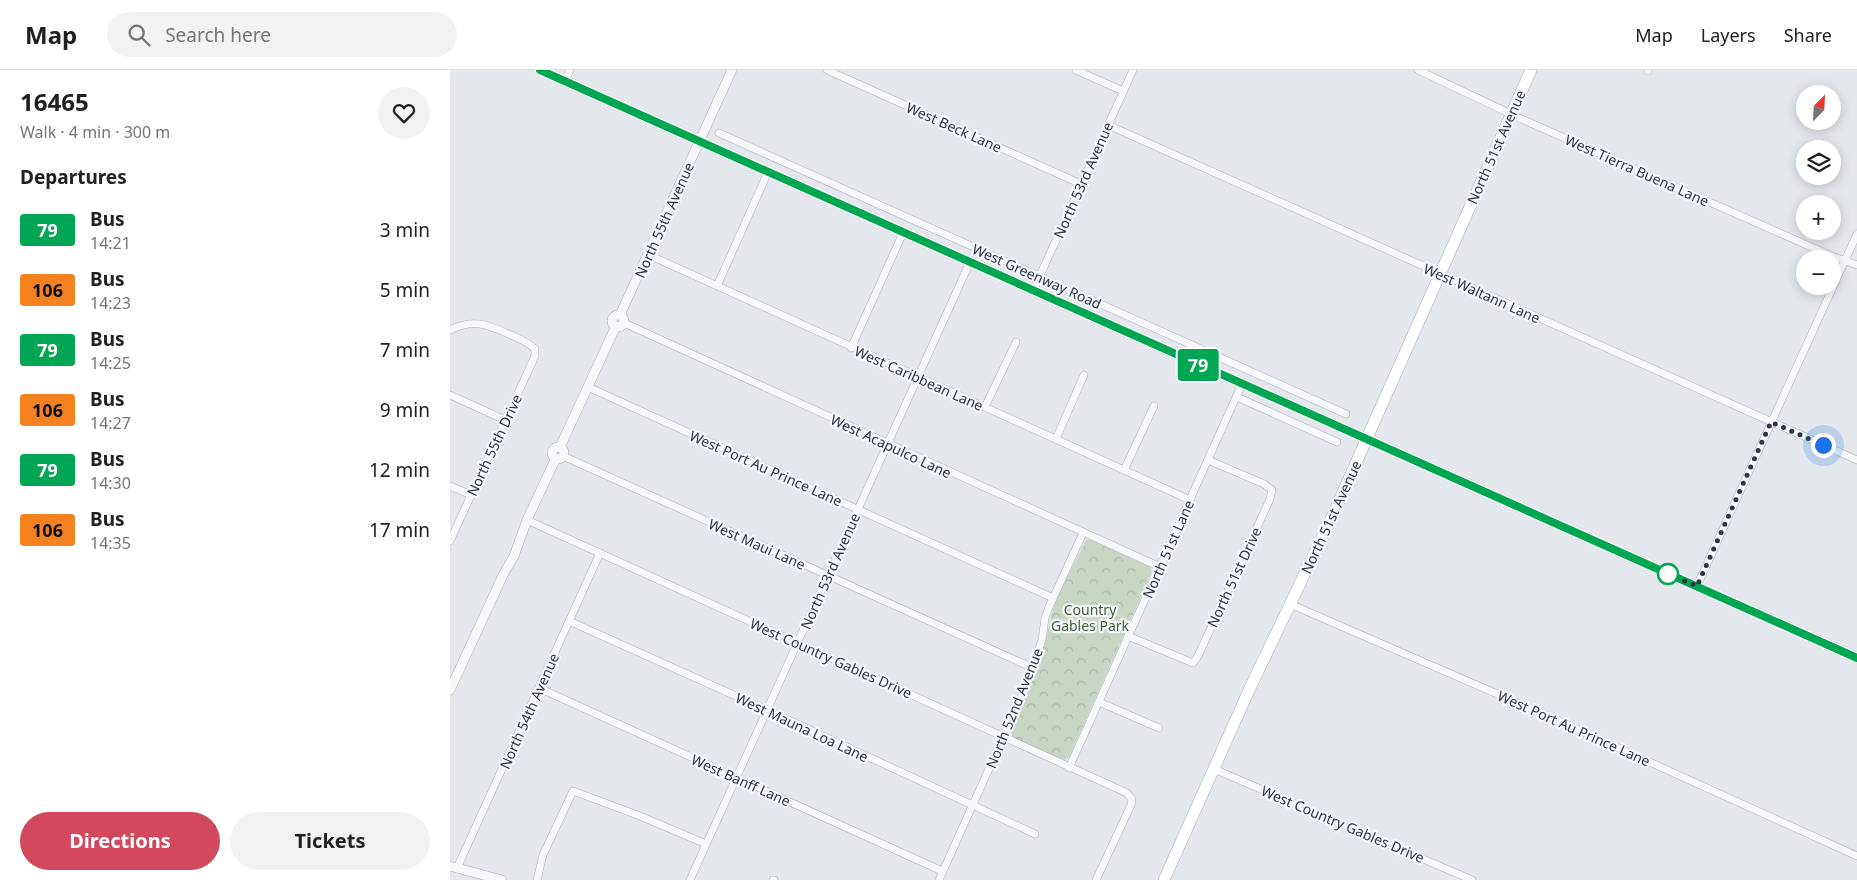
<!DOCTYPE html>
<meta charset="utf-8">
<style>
:root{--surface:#fff;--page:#f2f2f2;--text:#202124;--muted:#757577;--line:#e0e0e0;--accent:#d1495b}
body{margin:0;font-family:"Noto Sans",sans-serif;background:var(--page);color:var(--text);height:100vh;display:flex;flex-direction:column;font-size:19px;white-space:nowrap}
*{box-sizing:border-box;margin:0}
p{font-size:16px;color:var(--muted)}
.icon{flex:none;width:28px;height:28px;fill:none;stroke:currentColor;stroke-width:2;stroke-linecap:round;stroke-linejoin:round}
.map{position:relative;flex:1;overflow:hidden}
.details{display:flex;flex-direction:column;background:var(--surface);width:450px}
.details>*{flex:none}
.badge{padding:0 10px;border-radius:4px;font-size:18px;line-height:32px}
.needle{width:32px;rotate:24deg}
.tools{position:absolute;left:1346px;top:15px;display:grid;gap:10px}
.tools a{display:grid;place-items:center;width:45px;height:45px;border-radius:50%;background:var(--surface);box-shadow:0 2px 12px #0003;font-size:25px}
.you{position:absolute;width:25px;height:25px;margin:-12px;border:4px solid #fff;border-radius:50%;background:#1a73e8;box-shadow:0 0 0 8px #1a73e833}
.map>.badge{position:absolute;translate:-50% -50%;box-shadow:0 0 0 2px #fff}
h2{padding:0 20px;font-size:19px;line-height:45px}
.round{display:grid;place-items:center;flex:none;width:52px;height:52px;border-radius:26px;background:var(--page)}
.headline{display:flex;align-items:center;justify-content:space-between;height:85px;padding:0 20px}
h1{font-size:24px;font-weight:700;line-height:38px}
.cta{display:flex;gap:10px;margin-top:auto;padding:10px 20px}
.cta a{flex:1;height:58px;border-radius:30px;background:var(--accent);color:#fff;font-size:20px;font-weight:700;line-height:58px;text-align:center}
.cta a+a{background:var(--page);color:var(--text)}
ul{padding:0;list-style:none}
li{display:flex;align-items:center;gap:15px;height:60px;padding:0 20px}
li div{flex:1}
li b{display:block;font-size:19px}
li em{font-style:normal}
li .badge{min-width:55px;font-weight:700;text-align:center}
header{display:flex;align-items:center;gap:30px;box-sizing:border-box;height:70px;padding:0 25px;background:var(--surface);border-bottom:1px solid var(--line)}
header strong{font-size:24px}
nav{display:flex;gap:28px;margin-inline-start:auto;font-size:18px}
.search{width:350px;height:45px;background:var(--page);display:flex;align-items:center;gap:12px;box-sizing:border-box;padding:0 18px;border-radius:28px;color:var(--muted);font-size:19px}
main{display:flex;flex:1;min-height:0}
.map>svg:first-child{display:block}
</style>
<header>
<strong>Map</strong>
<div class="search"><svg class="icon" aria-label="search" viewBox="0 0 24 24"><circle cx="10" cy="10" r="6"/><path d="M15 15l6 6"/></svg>Search here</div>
<nav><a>Map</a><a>Layers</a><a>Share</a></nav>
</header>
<main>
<section class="details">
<div class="headline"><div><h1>16465</h1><p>Walk · 4 min · 300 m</p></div><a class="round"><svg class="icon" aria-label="heart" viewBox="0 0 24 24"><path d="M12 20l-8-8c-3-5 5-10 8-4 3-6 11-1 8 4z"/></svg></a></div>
<h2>Departures</h2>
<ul>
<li><span class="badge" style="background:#00a651;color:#fff">79</span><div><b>Bus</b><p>14:21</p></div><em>3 min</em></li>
<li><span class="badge" style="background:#f58220;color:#111">106</span><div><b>Bus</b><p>14:23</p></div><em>5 min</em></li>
<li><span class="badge" style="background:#00a651;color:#fff">79</span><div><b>Bus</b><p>14:25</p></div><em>7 min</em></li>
<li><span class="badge" style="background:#f58220;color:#111">106</span><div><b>Bus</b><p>14:27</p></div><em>9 min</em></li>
<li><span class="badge" style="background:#00a651;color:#fff">79</span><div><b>Bus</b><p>14:30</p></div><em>12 min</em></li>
<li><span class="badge" style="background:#f58220;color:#111">106</span><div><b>Bus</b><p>14:35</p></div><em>17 min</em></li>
</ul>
<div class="cta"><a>Directions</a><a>Tickets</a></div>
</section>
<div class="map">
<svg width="1407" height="810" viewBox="0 0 1407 810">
<defs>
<pattern id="park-crowns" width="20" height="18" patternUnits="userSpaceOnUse" patternTransform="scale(1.25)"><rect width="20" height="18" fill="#c9d6c5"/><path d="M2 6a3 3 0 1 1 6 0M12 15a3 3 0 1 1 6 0" fill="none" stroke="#adb8ab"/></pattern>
</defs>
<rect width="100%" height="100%" fill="#e4e7ec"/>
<path fill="url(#park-crowns)" d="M636 470H641L700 497 702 502 619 687 614 690 564 668 561 663 587 600 605 532Z"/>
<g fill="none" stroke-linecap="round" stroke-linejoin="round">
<defs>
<g id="minor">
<path d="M377 0 631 114"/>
<path d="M626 0 673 21"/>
<path d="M968 0 1076 51 1384 187 1407 195"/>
<path d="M1198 1V0"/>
<path d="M115 11 120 0"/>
<path d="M658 55 1407 390"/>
<path d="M269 63 896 344"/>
<path d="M199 185 740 430"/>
<path d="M267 216 318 102"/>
<path d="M583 221 683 0"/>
<path d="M174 253 710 497"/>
<path d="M0 260C24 248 38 255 61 265 70 269 78 272 85 279V286L0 471"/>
<path d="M401 278 453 163"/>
<path d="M138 317 603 528"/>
<path d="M0 325 55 350"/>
<path d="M787 327 887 372"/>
<path d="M535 337 566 272"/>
<path d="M606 369 634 305"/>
<path d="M113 386 583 598"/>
<path d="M674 400 704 336"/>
<path d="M0 416 21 425"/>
<path d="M77 450 677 723 682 729 681 735 646 810"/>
<path d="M1247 516 1407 164"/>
<path d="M840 534 1098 646 1407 786"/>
<path d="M119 551 317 640 585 764"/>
<path d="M678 566 743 593 748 586 820 429 822 420 814 414 758 390"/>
<path d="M89 618 492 801"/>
<path d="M649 632 709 658"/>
<path d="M619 698 792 314"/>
<path d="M764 699 1022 810"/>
<path d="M7 798 150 483"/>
<path d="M87 810 93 785 123 721 190 746 256 774"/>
<path d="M240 810 520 192"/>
<path d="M323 810H324"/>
<path d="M489 810 578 612 592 570 595 548 599 537 633 463"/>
</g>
<g id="tertiary">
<path d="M170 245 282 0"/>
<circle cx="168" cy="251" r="6"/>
<path d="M110 377 166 256"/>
<circle cx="108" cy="383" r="6"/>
<path d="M0 620 54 503 64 486 77 450 106 388"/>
<path d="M0 796 52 810"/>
</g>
<path id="secondary" d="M90 0 1407 588"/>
<path id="primary" d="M714 810 800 618 881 449 1081 0"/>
</defs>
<use href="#minor" stroke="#a9aeb7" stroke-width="8"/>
<use href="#tertiary" stroke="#a9aeb7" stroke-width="10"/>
<use href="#secondary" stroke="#a9aeb7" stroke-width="11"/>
<use href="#primary" stroke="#a3abb8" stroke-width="12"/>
<use href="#minor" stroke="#f7f8fa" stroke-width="7"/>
<use href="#tertiary" stroke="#f7f8fa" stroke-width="9"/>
<use href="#secondary" stroke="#fff" stroke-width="10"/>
<use href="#primary" stroke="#fff" stroke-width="11"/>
</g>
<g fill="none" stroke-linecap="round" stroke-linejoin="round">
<defs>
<path id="line" d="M90 0 1407 588"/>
</defs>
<use href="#line" stroke="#fff" stroke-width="11"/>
<use href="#line" stroke="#00a651" stroke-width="8"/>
<path stroke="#2b3445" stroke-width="5" stroke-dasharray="0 9" d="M1218 504 1247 516 1321 352 1373 375"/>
</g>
<circle fill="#fff" stroke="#00a651" stroke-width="2.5" cx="1218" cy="504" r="10"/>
<g text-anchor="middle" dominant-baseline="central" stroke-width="4.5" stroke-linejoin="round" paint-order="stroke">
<g font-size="14" fill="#2b3445" stroke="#f4f6f9">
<text transform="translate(504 57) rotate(24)">West Beck Lane</text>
<text transform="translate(1046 77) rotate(-66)">North 51st Avenue</text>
<text transform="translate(1187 100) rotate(24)">West Tierra Buena Lane</text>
<text transform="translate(633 110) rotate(-66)">North 53rd Avenue</text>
<text transform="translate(214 150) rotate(-66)">North 55th Avenue</text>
<text transform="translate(587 206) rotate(24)">West Greenway Road</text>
<text transform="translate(1032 223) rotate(24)">West Waltann Lane</text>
<text transform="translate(469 308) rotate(24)">West Caribbean Lane</text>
<text transform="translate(44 375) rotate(-65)">North 55th Drive</text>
<text transform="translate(441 376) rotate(25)">West Acapulco Lane</text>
<text transform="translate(316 398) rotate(24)">West Port Au Prince Lane</text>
<text transform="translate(881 447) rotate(-65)">North 51st Avenue</text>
<text transform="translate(307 474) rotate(24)">West Maui Lane</text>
<text transform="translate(718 479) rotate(-66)">North 51st Lane</text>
<text transform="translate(380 501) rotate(-66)">North 53rd Avenue</text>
<text transform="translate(784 507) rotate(-65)">North 51st Drive</text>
<text transform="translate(381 588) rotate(24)">West Country Gables Drive</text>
<text transform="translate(564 638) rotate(-68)">North 52nd Avenue</text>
<text transform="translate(79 641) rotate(-66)">North 54th Avenue</text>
<text transform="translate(352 657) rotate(25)">West Mauna Loa Lane</text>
<text transform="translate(1124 658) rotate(24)">West Port Au Prince Lane</text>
<text transform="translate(291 710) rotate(24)">West Banff Lane</text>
<text transform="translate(893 754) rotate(23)">West Country Gables Drive</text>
</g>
<g font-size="14" fill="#3f6138" stroke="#f4f6f9">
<text x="640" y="539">Country<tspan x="640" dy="16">Gables Park</tspan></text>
</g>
</g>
</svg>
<div class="tools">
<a><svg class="needle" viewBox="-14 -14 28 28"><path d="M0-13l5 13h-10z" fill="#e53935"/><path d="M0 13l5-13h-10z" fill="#757577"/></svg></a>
<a><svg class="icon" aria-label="layers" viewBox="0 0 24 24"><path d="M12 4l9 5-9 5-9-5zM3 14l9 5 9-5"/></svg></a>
<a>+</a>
<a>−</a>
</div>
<div class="you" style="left:1373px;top:375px"></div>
<b class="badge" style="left:748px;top:295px;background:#00a651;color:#fff">79</b>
</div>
</main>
